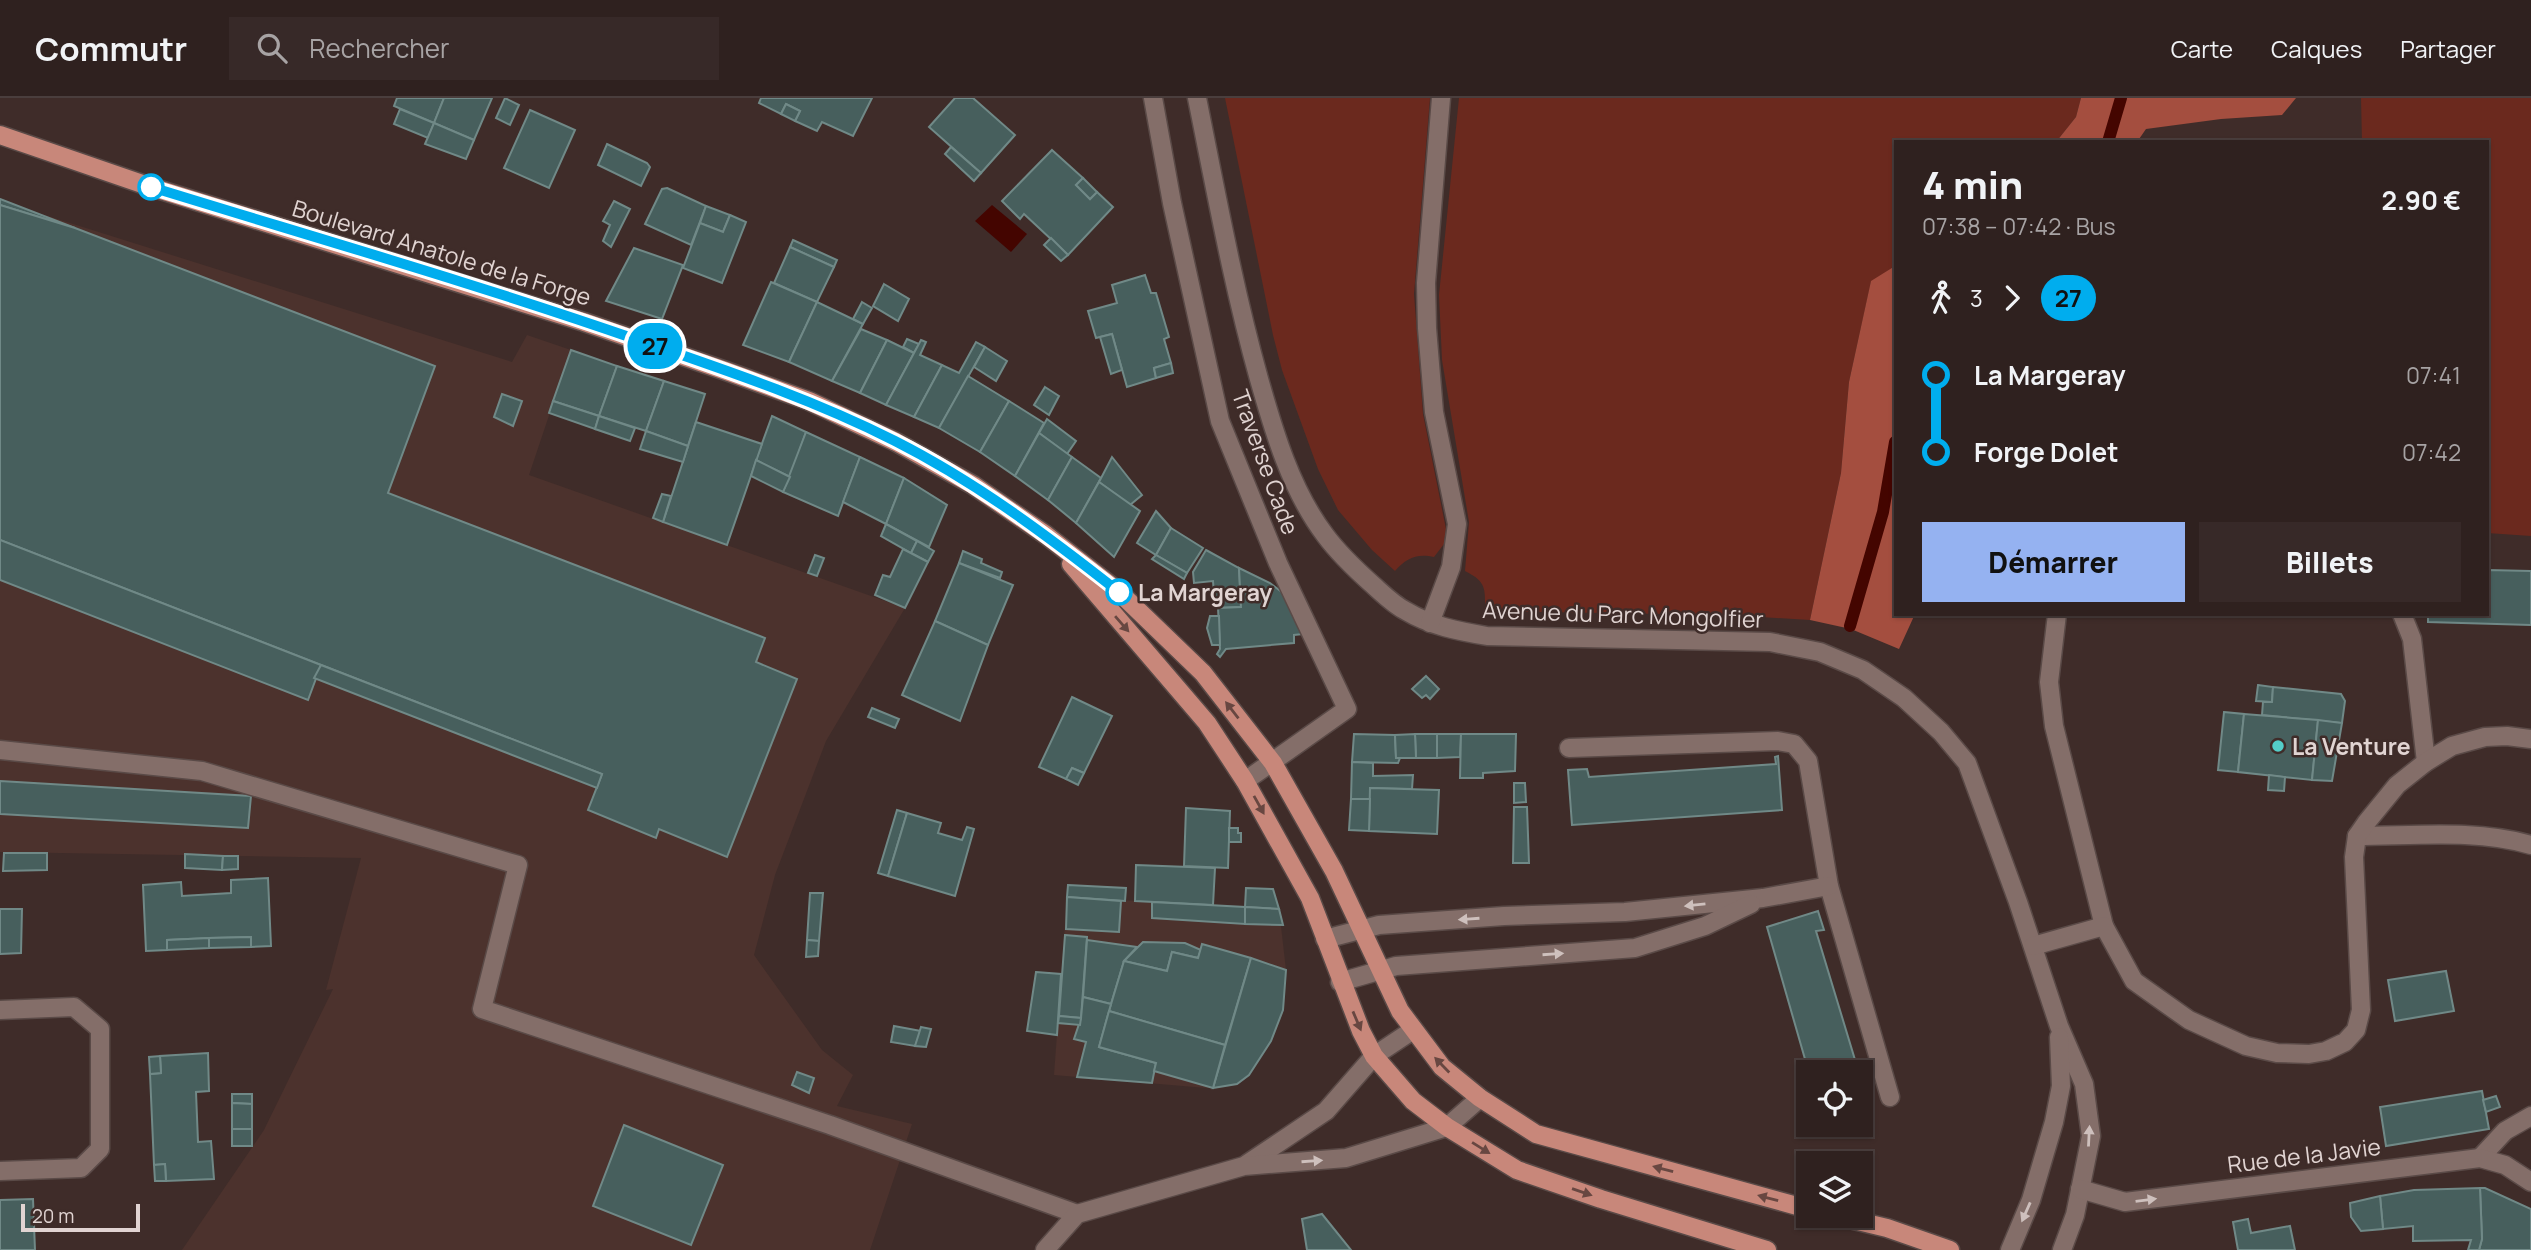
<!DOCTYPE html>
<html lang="fr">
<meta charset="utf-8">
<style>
:root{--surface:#2f211f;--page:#372928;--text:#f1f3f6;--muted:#a7a3a4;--line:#4a3e3d;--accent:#95b2f1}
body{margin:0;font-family:Manrope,sans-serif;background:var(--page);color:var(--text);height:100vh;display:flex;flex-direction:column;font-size:26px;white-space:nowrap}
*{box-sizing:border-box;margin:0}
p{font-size:23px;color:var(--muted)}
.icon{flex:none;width:38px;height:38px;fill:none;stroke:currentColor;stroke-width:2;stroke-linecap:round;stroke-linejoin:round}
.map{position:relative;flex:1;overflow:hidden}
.side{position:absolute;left:1894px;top:42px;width:595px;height:476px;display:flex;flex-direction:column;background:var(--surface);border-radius:0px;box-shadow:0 2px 5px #0004,0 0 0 2px var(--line)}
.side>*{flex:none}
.badge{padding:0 14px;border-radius:23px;font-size:24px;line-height:46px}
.buttons{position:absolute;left:1796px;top:962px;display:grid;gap:14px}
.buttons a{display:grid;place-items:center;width:77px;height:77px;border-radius:0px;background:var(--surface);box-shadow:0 2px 5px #0004,0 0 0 2px var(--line);font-size:35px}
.scale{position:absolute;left:21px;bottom:18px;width:119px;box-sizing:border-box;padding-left:7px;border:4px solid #e1d4d2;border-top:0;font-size:19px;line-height:24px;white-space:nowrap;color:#e1d4d2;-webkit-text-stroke:5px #3f2c29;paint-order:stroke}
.map>.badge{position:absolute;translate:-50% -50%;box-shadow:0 0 0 4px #fff}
.legs{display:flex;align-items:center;gap:10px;height:77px;padding:0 28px;font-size:23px}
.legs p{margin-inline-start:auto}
.headline{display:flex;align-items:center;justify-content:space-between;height:119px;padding:0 28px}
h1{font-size:38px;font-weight:800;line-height:52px}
.primary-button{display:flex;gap:14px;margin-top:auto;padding:14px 28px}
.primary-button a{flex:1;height:80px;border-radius:0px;background:var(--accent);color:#111;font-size:28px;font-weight:800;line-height:80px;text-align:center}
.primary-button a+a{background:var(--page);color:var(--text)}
ul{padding:0 28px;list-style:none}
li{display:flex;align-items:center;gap:24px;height:77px;font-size:26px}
li i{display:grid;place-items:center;width:10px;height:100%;margin:0 9px;background:currentColor}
li i::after{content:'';width:18px;height:18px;margin:-9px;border:5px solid;border-radius:50%;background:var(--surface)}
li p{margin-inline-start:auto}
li:first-child i{background:linear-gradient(#0000 50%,currentColor 0)}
li:last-child i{background:linear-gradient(currentColor 50%,#0000 0)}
header{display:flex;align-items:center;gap:42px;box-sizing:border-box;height:98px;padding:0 35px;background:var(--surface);border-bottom:2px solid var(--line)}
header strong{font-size:33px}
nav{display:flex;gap:38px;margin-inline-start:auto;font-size:24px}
.search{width:490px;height:63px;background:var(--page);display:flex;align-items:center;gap:18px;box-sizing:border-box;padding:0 24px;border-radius:0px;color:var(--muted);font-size:26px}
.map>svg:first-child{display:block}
</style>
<header>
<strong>Commutr</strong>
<div class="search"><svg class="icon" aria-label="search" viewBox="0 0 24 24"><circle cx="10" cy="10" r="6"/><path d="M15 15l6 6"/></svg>Rechercher</div>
<nav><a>Carte</a><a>Calques</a><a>Partager</a></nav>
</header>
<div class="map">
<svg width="2531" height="1152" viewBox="0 0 2531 1152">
<rect width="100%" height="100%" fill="#3f2c29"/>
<g fill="#4c322d">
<path d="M0 103 512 264 527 237 571 252 529 377 905 510 826 643 775 777 754 857 822 952 853 977 837 1008 912 1026 870 1152H182L264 1032 333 891 326 892 361 760 0 754Z"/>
<path d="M1067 799 1279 811 1286 872 1283 914 1272 943 1249 977 1238 986 1206 990 1054 977Z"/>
</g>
<g fill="#6b291e">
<path d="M1225 0H1430L1414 196 1423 316 1446 431 1444 446 1434 459C1417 455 1406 460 1395 473L1372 452 1338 412 1318 371 1282 272 1273 237Z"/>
<path d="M1459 0H2081L2076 19 2056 44H1895V168L1871 184 1849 284 1841 375 1810 522 1729 517 1485 513C1485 491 1487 484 1465 473L1469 424 1442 262 1439 197Z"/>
<path d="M2361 0H2531V438L2487 435V44H2362Z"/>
</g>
<g fill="#a44e3f">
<path d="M2081 0H2296L2282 17 2221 21 2146 31 2137 44H2056L2076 19Z"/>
<path d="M1895 168V516H1915L1899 551 1851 531 1810 522 1841 375 1849 284 1871 183Z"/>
</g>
<path fill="#440500" d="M992 107 1027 136 1011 154 975 123Z"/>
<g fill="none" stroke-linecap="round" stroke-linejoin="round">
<g stroke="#440500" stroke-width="12">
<path d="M2108 44 2121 0"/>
<path d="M1850 528 1883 414 1895 344"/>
</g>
</g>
<g fill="#475f5d" stroke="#708987" stroke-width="2">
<path d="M397 0H444L434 25 394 8Z"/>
<path d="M444 0H492L474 42 434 25Z"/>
<path d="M505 0 519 7 510 27 496 20Z"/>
<path d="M761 0H872L853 38 822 24 817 33 795 23 800 13 786 6 781 16 759 5Z"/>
<path d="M955 0H973L1015 37 981 75 929 29Z"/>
<path d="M786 6 800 13 795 23 781 16Z"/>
<path d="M400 11 434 25 428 40 394 26Z"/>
<path d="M530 12 575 32 549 90 504 70Z"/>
<path d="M434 25 474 42 466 61 425 46Z"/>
<path d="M607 46 647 65 650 69 641 88 598 67Z"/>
<path d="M951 49 981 75 974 83 945 56Z"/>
<path d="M1052 52 1083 80 1076 87 1090 101 1097 94 1113 109 1068 157 1024 116 1020 121 1002 103Z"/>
<path d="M1083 80 1097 94 1090 101 1076 87Z"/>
<path d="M667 90 706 108 691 147 645 126 662 91Z"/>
<path d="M0 101 75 130 0 107Z"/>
<path d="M614 103 630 111 611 149 603 143 610 127 603 123Z"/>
<path d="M0 107 75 130 435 268 388 395 765 540 756 564 797 581 727 759 659 731 656 740 588 712 602 676 0 442Z"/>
<path d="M706 108 730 117 723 134 700 125Z"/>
<path d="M730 117 746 124 722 185 683 170 700 125 723 134Z"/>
<path d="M1051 140 1068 157 1061 163 1044 147Z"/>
<path d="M793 142 837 162 834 169 790 149Z"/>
<path d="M790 149 834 169 817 204 774 185Z"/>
<path d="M634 150 683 167 662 221 606 203Z"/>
<path d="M1145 177 1151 195H1156L1169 239 1164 241 1171 265 1154 270 1156 280 1127 289 1112 236 1096 240 1088 213 1117 205 1112 187Z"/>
<path d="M771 184 817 204 789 264 743 247Z"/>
<path d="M884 186 909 201 898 223 873 208Z"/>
<path d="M817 204 863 226 832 283 789 264Z"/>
<path d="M862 204 872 210 863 226 853 221Z"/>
<path d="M861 231 887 242 860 295 832 283Z"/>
<path d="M1112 236 1122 272 1111 276 1100 239Z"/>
<path d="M907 241 919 246 914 255 903 249Z"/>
<path d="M887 242 914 255 886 307 860 295Z"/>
<path d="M921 242 926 244 920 257 942 267 914 319 886 307Z"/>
<path d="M976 244 985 249 939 330 914 319 942 267 959 275Z"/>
<path d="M985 249 1007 263 996 283 974 269Z"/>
<path d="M571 252 617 268 599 318 553 303Z"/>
<path d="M1171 265 1173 275 1156 280 1154 270Z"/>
<path d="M617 268 664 283 646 333 599 318Z"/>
<path d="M968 278 1009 303 980 354 939 330Z"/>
<path d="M664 283 705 296 688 348 646 333Z"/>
<path d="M1045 289 1059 298 1049 317 1034 307Z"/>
<path d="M502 296 522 303 513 328 494 319Z"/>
<path d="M553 303 599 318 595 331 549 315Z"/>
<path d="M1009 303 1044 325 1015 378 980 354Z"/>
<path d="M599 318 635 330 630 343 595 331Z"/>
<path d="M772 318 806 334 790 379 756 362Z"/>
<path d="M1047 321 1076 343 1067 356 1039 335Z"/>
<path d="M696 324 762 346 727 447 663 424Z"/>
<path d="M646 333 688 348 683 364 640 351Z"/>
<path d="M806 334 860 359 838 418 783 394Z"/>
<path d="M1039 335 1072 359 1048 402 1015 378Z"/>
<path d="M860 359 904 380 886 426 843 404Z"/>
<path d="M1072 359 1101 380 1076 425 1048 402Z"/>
<path d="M1112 359 1142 397 1130 407 1099 384Z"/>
<path d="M756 362 790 379 783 394 751 378Z"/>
<path d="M904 380 947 407 929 449 886 426Z"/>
<path d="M1099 384 1140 413 1114 459 1076 425Z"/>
<path d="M662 396 671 398 663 424 653 420Z"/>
<path d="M1156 413 1171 430 1156 457 1137 445Z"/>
<path d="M886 426 917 443 911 455 881 438Z"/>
<path d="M1171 430 1203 450 1187 475 1156 457Z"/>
<path d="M0 442 321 567 308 602 0 482Z"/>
<path d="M917 443 934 453 928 464 911 455Z"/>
<path d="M903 451 928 464 905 510 875 497 883 477 890 479Z"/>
<path d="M1206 452 1239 470 1241 509 1215 510 1213 483 1194 485 1193 474Z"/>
<path d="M963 453 982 461 981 465 1002 474 1000 480 959 465Z"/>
<path d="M815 457 824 460 817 478 808 475Z"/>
<path d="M1156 457 1187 475 1184 481 1152 461Z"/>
<path d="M959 465 1013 487 988 547 935 523Z"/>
<path d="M1239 470 1270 485 1283 495 1304 536 1294 537V545L1226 551 1220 559 1217 556 1220 551 1218 510 1241 509Z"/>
<path d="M2487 472 2531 473V527L2428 524V516H2487Z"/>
<path d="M1210 518H1219L1220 547H1212L1207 530Z"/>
<path d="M935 523 988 547 960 623 902 597Z"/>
<path d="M321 567 602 676 597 690 314 580Z"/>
<path d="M1426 578 1439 591 1430 601 1426 597 1422 600 1412 591Z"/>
<path d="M2258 587 2273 589 2272 604 2256 603Z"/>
<path d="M2273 589 2341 596 2345 603 2342 625 2262 617 2263 604H2272Z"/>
<path d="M1072 599 1112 618 1084 675 1072 670 1066 681 1039 669Z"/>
<path d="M872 610 899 621 895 630 868 619Z"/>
<path d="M2224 614 2244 616 2238 674 2218 672Z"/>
<path d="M2244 616 2318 622 2312 682 2238 674Z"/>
<path d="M2318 622 2342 625 2332 683 2312 682Z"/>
<path d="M1354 636 1395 637 1396 660H1400L1398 665 1352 664Z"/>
<path d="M1415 636H1437V660H1416Z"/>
<path d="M1415 636 1416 660H1396L1395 637Z"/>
<path d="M1437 636H1461L1460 659 1437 660Z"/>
<path d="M1461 636H1516L1515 673 1483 675V680H1460Z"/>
<path d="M1778 658 1782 712 1572 727 1568 672 1587 671 1589 679 1776 666 1775 659Z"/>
<path d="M1352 664 1373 665V678L1413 677 1412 691 1370 690V701H1351Z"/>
<path d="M1072 670 1084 675 1078 687 1066 681Z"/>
<path d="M2269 677 2285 679 2284 693 2268 692Z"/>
<path d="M0 683 251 698 248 730 0 716Z"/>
<path d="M1514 685H1525L1526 704 1514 705Z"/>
<path d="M1370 690 1439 692 1437 736 1369 733Z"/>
<path d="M1351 701H1370L1369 733 1349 732Z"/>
<path d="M1514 709H1527L1529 765H1513Z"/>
<path d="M1186 710 1230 713 1228 770 1184 768Z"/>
<path d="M897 712 907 715 888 778 878 775Z"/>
<path d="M907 715 941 725 938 735 962 742 967 729 974 731 955 798 888 778Z"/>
<path d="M1229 730H1238V735H1241V744H1229Z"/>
<path d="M4 755H47V772L3 773Z"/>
<path d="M185 756 223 758 222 772 185 770Z"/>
<path d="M223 758H238V771L222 772Z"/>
<path d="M1136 767 1215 770 1213 807 1135 803Z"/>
<path d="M268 780 271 848 251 849V839L209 840 167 842V852L146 853 143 787 181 784 182 798 231 795V782Z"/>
<path d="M1068 787 1126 790 1125 803 1067 799Z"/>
<path d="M1246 790 1273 791 1279 811 1245 809Z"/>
<path d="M810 795H823L819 843 807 842Z"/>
<path d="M1067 799 1121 803 1119 834 1066 831Z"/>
<path d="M1152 804 1245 809V826L1152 820Z"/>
<path d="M1245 809 1279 811 1283 827 1245 826Z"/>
<path d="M0 811H22L21 855 0 856Z"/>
<path d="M1818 813 1824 832 1816 833 1859 975H1809L1767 829Z"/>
<path d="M1065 837 1087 839 1081 920 1059 918Z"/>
<path d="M251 839V849L209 850V840Z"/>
<path d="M209 840V850L167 852V842Z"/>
<path d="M807 842 819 843 818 858 806 859Z"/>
<path d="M1087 842 1137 849 1124 863 1111 906 1083 899Z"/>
<path d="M1143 844 1185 845 1201 852 1198 860 1172 854 1167 873 1124 863Z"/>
<path d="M1202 846 1251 860 1225 947 1109 913 1124 863 1167 873 1172 854 1198 860Z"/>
<path d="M1251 860 1286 872 1283 912 1271 943 1249 977 1237 986 1213 990Z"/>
<path d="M2446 873 2454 913 2395 923 2388 882Z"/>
<path d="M1036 874 1061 876 1057 937 1027 933Z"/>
<path d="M1083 899 1111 906 1099 949 1156 965 1152 985 1077 979 1086 944 1074 941 1081 920Z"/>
<path d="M1109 913 1225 947 1213 990 1154 973 1156 965 1099 949Z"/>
<path d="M1059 918 1081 920 1080 927 1058 925Z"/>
<path d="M894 928 921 933 915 948 891 944Z"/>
<path d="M921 929 931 931 926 949 915 948Z"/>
<path d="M208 955 209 993 196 994 198 1044 211 1043 214 1081 166 1083 165 1066 154 1067 150 976 161 975 160 958Z"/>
<path d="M160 958 161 975 150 976 149 959Z"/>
<path d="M797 974 814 980 809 995 792 987Z"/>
<path d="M1860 978 1872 1015 1860 1018Z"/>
<path d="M2482 993 2489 1031 2386 1048 2380 1009Z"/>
<path d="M232 996H252V1006L232 1005Z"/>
<path d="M2496 998 2500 1009 2486 1014 2483 1002Z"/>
<path d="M232 1005 252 1006V1031H232Z"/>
<path d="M624 1027 723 1067 691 1147 593 1108Z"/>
<rect x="232" y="1031" width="20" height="17"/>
<path d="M165 1066 166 1083H155L154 1067Z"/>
<path d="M2480 1090H2485L2531 1111V1152H2479L2482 1141Z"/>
<path d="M2480 1090 2482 1141 2479 1152H2468L2471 1142 2413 1143V1128L2383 1131 2380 1098 2414 1092Z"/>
<path d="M2380 1098 2383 1131 2361 1133 2351 1119 2350 1105Z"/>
<path d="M33 1101 35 1152H0V1102Z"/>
<path d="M1322 1116 1351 1152H1307L1302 1121Z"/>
<path d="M2248 1121 2251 1135 2290 1128 2295 1152H2238L2233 1124Z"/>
</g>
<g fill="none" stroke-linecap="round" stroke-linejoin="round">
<defs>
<g id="minor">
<path d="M1153 0 1172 105 1220 323 1278 465 1347 611 1245 683"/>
<path d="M1197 0C1216 94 1233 188 1259 281 1274 334 1291 392 1325 437 1339 456 1355 471 1373 487 1383 496 1394 507 1406 513 1431 528 1458 533 1487 538L1770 544 1820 554 1863 572 1904 600 1941 634 1967 665 2018 804 2059 928 2084 986 2091 1038 2075 1117 2062 1152"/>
<path d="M2057 516 2049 584 2054 628 2104 828"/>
<path d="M2402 516 2412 541 2426 664"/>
<path d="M1430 525 1451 469 1457 426 1434 314 1427 230 1426 185 1441 0"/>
<path d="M1569 650 1778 643 1794 646 1808 663 1829 788 1890 999"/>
<path d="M0 652 202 673 518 767 482 911 830 1027 1077 1116"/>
<path d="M2357 738C2414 738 2476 731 2531 747"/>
<path d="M1325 841 1379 827 1504 818 1625 814 1763 800 1829 788"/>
<path d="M2033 848 2104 828 2134 883 2189 922 2246 948 2277 955 2309 956 2326 953 2345 944 2356 932 2361 912 2354 759 2357 738 2366 725 2397 687 2426 664 2452 648 2485 639 2507 638 2531 641"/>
<path d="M1340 884 1396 868 1635 850 1705 828 1751 806"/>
<path d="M0 912 74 909 100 931V1051L81 1070 0 1073"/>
<path d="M2480 1060 2505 1033 2531 1018"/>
<path d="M1247 1066 1326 1013 1374 958 1413 932"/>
<path d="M2080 1091 2125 1104 2480 1060 2505 1067 2531 1084"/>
<path d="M1045 1152 1077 1116 1244 1068 1346 1060 1447 1029 1480 1000"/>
<path d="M2010 1152 2031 1102 2054 1024 2061 988 2059 939"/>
</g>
<g id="major">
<path d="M0 37 151 89 584 224 726 273 809 303 896 344 973 387 1046 437 1119 494 1203 575 1273 665 1334 773 1400 913 1442 969 1480 1000 1536 1036 1808 1111"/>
<path d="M1071 466 1207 625 1245 683 1310 800 1361 933 1374 958 1413 1003 1447 1029 1517 1072 1601 1101 1767 1152"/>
<path d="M1837 1118 1887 1130 1950 1152"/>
</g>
</defs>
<use href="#minor" stroke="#5a4a47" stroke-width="21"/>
<use href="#major" stroke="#5a4a47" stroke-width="21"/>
<use href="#minor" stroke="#846e69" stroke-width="18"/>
<use href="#major" stroke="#c8877a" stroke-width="18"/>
</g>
<defs><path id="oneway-solid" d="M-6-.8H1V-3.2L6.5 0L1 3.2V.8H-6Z" transform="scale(1.75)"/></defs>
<g fill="#684741">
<use href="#oneway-solid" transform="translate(1122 526) rotate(49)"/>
<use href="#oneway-solid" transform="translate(1232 612) rotate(-128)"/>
<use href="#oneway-solid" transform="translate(1259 707) rotate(61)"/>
<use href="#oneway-solid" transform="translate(1357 923) rotate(67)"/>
<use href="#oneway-solid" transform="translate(1442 967) rotate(-134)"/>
<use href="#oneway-solid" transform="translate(1481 1050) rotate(32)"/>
<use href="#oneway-solid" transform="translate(1663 1071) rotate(-165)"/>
<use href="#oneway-solid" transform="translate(1582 1094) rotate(19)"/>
<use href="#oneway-solid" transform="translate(1768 1100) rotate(-165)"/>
</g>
<g fill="#cec0bd">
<use href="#oneway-solid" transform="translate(1695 807) rotate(174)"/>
<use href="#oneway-solid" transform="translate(1469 821) rotate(176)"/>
<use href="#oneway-solid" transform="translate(1553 856) rotate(-4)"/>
<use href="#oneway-solid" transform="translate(2089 1038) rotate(-87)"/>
<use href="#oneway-solid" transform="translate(1312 1063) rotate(-4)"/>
<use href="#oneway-solid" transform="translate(2146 1102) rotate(-7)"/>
<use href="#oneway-solid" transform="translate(2026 1114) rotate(114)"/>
</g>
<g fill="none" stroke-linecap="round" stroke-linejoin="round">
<defs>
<path id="line-1" d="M151 89C313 139 477 186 638 242 725 272 812 301 895 343 976 384 1048 438 1119 494"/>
</defs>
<use href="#line-1" stroke="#fff" stroke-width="16"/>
<use href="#line-1" stroke="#00adee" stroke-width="10"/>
</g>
<g fill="#fff" stroke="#00adee" stroke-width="3.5">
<circle cx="151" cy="89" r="12"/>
<circle cx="1119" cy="494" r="12"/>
</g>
<circle fill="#54cdc8" stroke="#3f2c29" stroke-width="2.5" cx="2278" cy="648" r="7"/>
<g text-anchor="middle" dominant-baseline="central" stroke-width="5" stroke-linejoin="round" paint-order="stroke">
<g font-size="23" fill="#e1d4d2" stroke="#3f2c29">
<text transform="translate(442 154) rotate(17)">Boulevard Anatole de la Forge</text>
<text transform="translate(1266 364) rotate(70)">Traverse Cade</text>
<text transform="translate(1623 516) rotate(2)">Avenue du Parc Mongolfier</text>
<text transform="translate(2304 1057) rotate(-7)">Rue de la Javie</text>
</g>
<g font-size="23" font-weight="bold" fill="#e1d4d2" stroke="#3f2c29" text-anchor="start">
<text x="1138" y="494">La Margeray</text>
</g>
<g font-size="23" font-weight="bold" fill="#e1d4d2" stroke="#3f2c29" text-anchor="start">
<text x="2292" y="648">La Venture</text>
</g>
</g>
</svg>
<div class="buttons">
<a><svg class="icon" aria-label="locate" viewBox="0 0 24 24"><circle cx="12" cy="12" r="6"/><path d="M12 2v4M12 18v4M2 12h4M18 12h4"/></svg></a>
<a><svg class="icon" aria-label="layers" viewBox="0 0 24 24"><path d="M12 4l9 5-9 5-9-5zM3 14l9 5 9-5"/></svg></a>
</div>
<div class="scale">20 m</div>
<b class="badge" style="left:655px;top:248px;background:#00adee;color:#111">27</b>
<section class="side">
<div class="headline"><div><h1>4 min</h1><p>07:38 – 07:42 · Bus</p></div><b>2.90 €</b></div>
<div class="legs"><svg class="icon" aria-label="walk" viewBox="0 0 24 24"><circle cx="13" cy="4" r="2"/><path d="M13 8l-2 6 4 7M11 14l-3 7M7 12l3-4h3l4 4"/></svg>3<svg class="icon" aria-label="forward" viewBox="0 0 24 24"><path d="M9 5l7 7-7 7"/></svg><b class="badge" style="background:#00adee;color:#111">27</b></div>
<ul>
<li><i style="color:#00adee"></i><b>La Margeray</b><p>07:41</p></li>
<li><i style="color:#00adee"></i><b>Forge Dolet</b><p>07:42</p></li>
</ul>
<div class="primary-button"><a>Démarrer</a><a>Billets</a></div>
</section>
</div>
